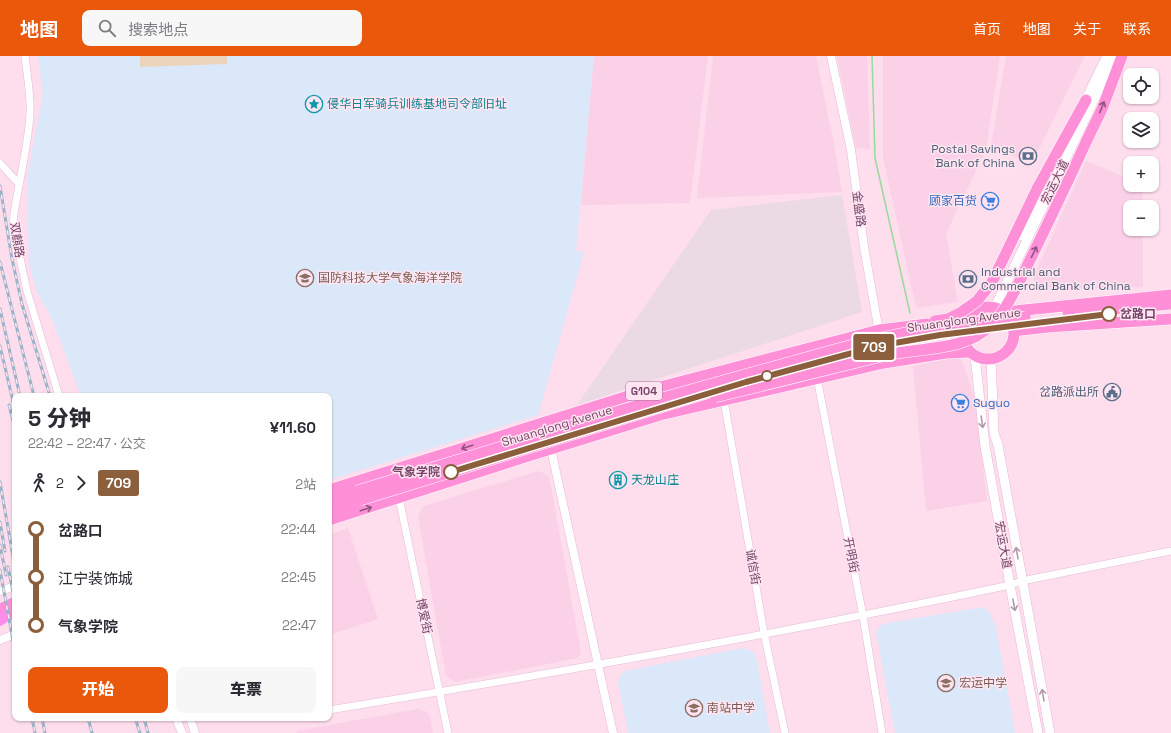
<!DOCTYPE html>
<html lang="zh">
<meta charset="utf-8">
<style>
:root{--surface:#fff;--page:#f7f7f7;--text:#2b2b33;--muted:#7c7c81;--accent:#ea580c}
body{margin:0;font-family:"Space Grotesk","Noto Sans SC",sans-serif;background:var(--page);color:var(--text);height:100vh;display:flex;flex-direction:column;font-size:15px;white-space:nowrap}
*{box-sizing:border-box;margin:0}
p{font-size:13px;color:var(--muted)}
.icon{flex:none;width:22px;height:22px;fill:none;stroke:currentColor;stroke-width:2;stroke-linecap:round;stroke-linejoin:round}
.map{position:relative;flex:1;overflow:hidden}
.sheet{position:absolute;left:12px;top:337px;width:320px;height:328px;display:flex;flex-direction:column;background:var(--surface);border-radius:8px;box-shadow:0 1px 3px #0004}
.sheet>*{flex:none}
.badge{padding:0 8px;border-radius:3px;font-size:14px;line-height:26px}
.controls{position:absolute;left:1123px;top:12px;display:grid;gap:8px}
.controls a{display:grid;place-items:center;width:36px;height:36px;border-radius:8px;background:var(--surface);box-shadow:0 1px 3px #0004;font-size:20px}
.map>.badge{position:absolute;translate:-50% -50%;box-shadow:0 0 0 2px #fff}
.legs{display:flex;align-items:center;gap:6px;height:44px;padding:0 16px;font-size:13px}
.legs p{margin-inline-start:auto}
.summary{display:flex;align-items:center;justify-content:space-between;height:68px;padding:0 16px}
h1{font-size:22px;font-weight:800;line-height:30px}
.primary-button{display:flex;gap:8px;margin-top:auto;padding:8px 16px}
.primary-button a{flex:1;height:46px;border-radius:8px;background:var(--accent);color:#fff;font-size:16px;font-weight:800;line-height:46px;text-align:center}
.primary-button a+a{background:var(--page);color:var(--text)}
ul{padding:0 16px;list-style:none}
li{display:flex;align-items:center;gap:14px;height:48px;font-size:15px}
li i{display:grid;place-items:center;width:6px;height:100%;margin:0 5px;background:currentColor}
li i::after{content:'';width:10px;height:10px;margin:-5px;border:3px solid;border-radius:50%;background:var(--surface)}
li p{margin-inline-start:auto}
li:first-child i{background:linear-gradient(#0000 50%,currentColor 0)}
li:last-child i{background:linear-gradient(currentColor 50%,#0000 0)}
header{display:flex;align-items:center;gap:24px;box-sizing:border-box;height:56px;padding:0 20px;background:var(--accent);color:#fff}
header strong{font-size:19px}
nav{display:flex;gap:22px;margin-inline-start:auto;font-size:14px}
.search{width:280px;height:36px;background:var(--page);display:flex;align-items:center;gap:10px;box-sizing:border-box;padding:0 14px;border-radius:8px;color:var(--muted);font-size:15px}
.map>svg:first-child{display:block}
</style>
<header>
<strong>地图</strong>
<div class="search"><svg class="icon" aria-label="search" viewBox="0 0 24 24"><circle cx="10" cy="10" r="6"/><path d="M15 15l6 6"/></svg>搜索地点</div>
<nav><a>首页</a><a>地图</a><a>关于</a><a>联系</a></nav>
</header>
<div class="map">
<svg width="1171" height="677" viewBox="0 0 1171 677">
<rect width="100%" height="100%" fill="#fedded"/>
<g fill="#fbd1e7">
<path d="M594 0H708L690 147 581 149Z"/>
<path d="M713 0H816L835 94 842 136 697 142Z"/>
<path d="M837 0H867L870 93 856 92Z"/>
<path d="M883 0H1000L986 93 946 178 958 246 916 252 883 101Z"/>
<path d="M1006 0H1085L1031 109 991 89Z"/>
<path d="M1086 105 1130 123V129H1142L1143 151H1130V173H1143V231L1038 234 1033 222Z"/>
<path d="M960 300 975 342 987 445 926 455 913 310Z"/>
<path d="M539 415 549 420 581 596 578 602 455 626 446 620 418 461 423 450Z"/>
<path d="M348 472 378 563 329 579V479Z"/>
<path d="M418 653 427 656 430 660 433 677H297L296 675Z"/>
</g>
<path fill="#ebdae4" d="M842 139 862 256 577 349 711 154Z"/>
<g fill="#dae8fa">
<path d="M38 0H594L576 195 584 196 538 359 329 424V340H81L52 263 37 236 29 208 27 121 43 38Z"/>
<path d="M983 551 989 556 991 559 993 566H995L1015 677H895L876 576 878 573 882 568Z"/>
<path d="M742 592 752 595 756 600 770 677H628L618 626 620 620 625 615Z"/>
</g>
<path fill="#ecd4bb" d="M140 0H227V8L140 11Z"/>
<g fill="none" stroke-linecap="round" stroke-linejoin="round">
<path stroke="#96db9b" stroke-width="1.5" d="M872 0 875 102 910 257"/>
<defs>
<g id="minor">
<path d="M25 0C27 19 31 39 30 58 28 91 19 125 14 158L13 169 27 235 59 340"/>
<path d="M0 107 19 128"/>
<path d="M817 322 863 560 882 677"/>
<path d="M724 344 764 577 785 677"/>
<path d="M399 442 448 677"/>
<path d="M329 654C557 617 784 577 1010 529L1022 525 1171 495"/>
</g>
<g id="tertiary">
<path d="M831 0 851 94 864 191 884 304"/>
<path d="M551 393 613 677"/>
<path d="M0 535 15 530"/>
<path d="M0 584 15 578"/>
<path d="M176 662 182 677"/>
<path d="M190 662 195 677"/>
</g>
<g id="secondary">
<path d="M1083 49 1107 0"/>
<path d="M1022 180 1055 110"/>
<path d="M995 251 1115 0"/>
<path d="M975 300 985 390 1010 529 1038 677"/>
<path d="M991 303 994 377 998 389 1050 677"/>
</g>
<g id="trunk">
<path d="M1086 86 1102 53 1122 0"/>
<path d="M1037 133 1086 44"/>
<circle cx="988" cy="277" r="26"/>
<path d="M1005 256 1171 239"/>
<path d="M1068 257 1171 248"/>
<path d="M1014 275 1048 271 1171 263"/>
<path d="M329 434 641 336 879 274 927 268"/>
<path d="M329 443 357 435"/>
<path d="M329 454 360 444"/>
<path d="M329 464 522 402 660 359 884 307 946 297 970 296"/>
<path d="M0 553 15 546"/>
<path d="M0 562 15 557"/>
</g>
<path id="motorway" d="M0 564 4 561"/>
</defs>
<use href="#minor" stroke="#e4bcd5" stroke-width="8"/>
<use href="#tertiary" stroke="#e4bcd5" stroke-width="9"/>
<use href="#secondary" stroke="#eab8d7" stroke-width="10"/>
<use href="#trunk" stroke="#fff" stroke-width="12"/>
<use href="#motorway" stroke="#fff" stroke-width="13"/>
<use href="#minor" stroke="#fff" stroke-width="7"/>
<use href="#tertiary" stroke="#fff" stroke-width="8"/>
<use href="#secondary" stroke="#fff" stroke-width="9"/>
<use href="#trunk" stroke="#ff90d8" stroke-width="11"/>
<use href="#motorway" stroke="#ff8deb" stroke-width="12"/>
<defs>
<g id="rail">
<path d="M0 130 12 203 22 248 50 340"/>
<path d="M0 206 34 340"/>
<path d="M0 253 20 340"/>
<path d="M0 290 15 354"/>
<path d="M9 349 15 372"/>
<path d="M0 426 15 512"/>
<path d="M0 466 5 495"/>
<path d="M0 489 6 519"/>
<path d="M8 511 15 545"/>
<path d="M0 514 15 595"/>
<path d="M32 662 35 677"/>
<path d="M42 662 45 677"/>
<path d="M88 662 92 677"/>
<path d="M135 662 140 677"/>
<path d="M144 662 148 677"/>
</g>
</defs>
<use href="#rail" stroke="#9cb3c7" stroke-width="3"/>
<use href="#rail" stroke="#ffe5f1" stroke-width="1.5" stroke-dasharray="4.5" stroke-linecap="butt"/>
<defs>
<g id="trunk-bridge">
<path d="M935 265 948 263 960 257 977 245 992 226 1037 133"/>
<path d="M715 341C772 327 829 313 886 299 921 291 964 296 991 269 1009 251 1019 226 1030 204 1049 165 1068 126 1086 86"/>
<path d="M357 435 655 344 834 294 872 284 930 272 1025 261"/>
<path d="M360 444 723 332"/>
</g>
</defs>
<use href="#trunk-bridge" stroke="#fff" stroke-width="12" stroke-linecap="butt"/>
<use href="#trunk-bridge" stroke="#ff90d8" stroke-width="11"/>
</g>
<defs><path id="oneway-shaft" d="M-6 0H5M1.5-3L5.5 0L1.5 3" fill="none" stroke-width="1.6" stroke-linecap="round" stroke-linejoin="round"/></defs>
<g stroke="#91537e">
<use href="#oneway-shaft" transform="translate(1102 51) rotate(-68)"/>
<use href="#oneway-shaft" transform="translate(1034 196) rotate(-64)"/>
<use href="#oneway-shaft" transform="translate(467 391) rotate(162)"/>
<use href="#oneway-shaft" transform="translate(366 453) rotate(-18)"/>
</g>
<g stroke="#b398ac">
<use href="#oneway-shaft" transform="translate(982 366) rotate(82)"/>
<use href="#oneway-shaft" transform="translate(1017 497) rotate(-100)"/>
<use href="#oneway-shaft" transform="translate(1014 549) rotate(79)"/>
<use href="#oneway-shaft" transform="translate(1043 639) rotate(-100)"/>
</g>
<g fill="none" stroke-linecap="round" stroke-linejoin="round">
<defs>
<path id="line-1" d="M451 416 746 326 878 290 940 279 1109 258"/>
</defs>
<use href="#line-1" stroke="#fff" stroke-width="9"/>
<use href="#line-1" stroke="#8b5e3c" stroke-width="6"/>
</g>
<defs>
<symbol id="sight-ring" viewBox="-11 -11 22 22"><circle r="9.5" fill="#ffe5f1" stroke="#0f9aa8" stroke-width="1.5"/><path d="M0-6L1.8-2.2L6-1.7L2.9 1.2L3.7 5.4L0 3.3L-3.7 5.4L-2.9 1.2L-6-1.7L-1.8-2.2Z" fill="#0f9aa8"/></symbol>
<symbol id="bank-ring" viewBox="-11 -11 22 22"><circle r="9.5" fill="#ffe5f1" stroke="#5c6f8a" stroke-width="1.5"/><path d="M-6-4H6V4H-6ZM0-2.3a2.3 2.3 0 1 0 0 4.6a2.3 2.3 0 1 0 0-4.6Z" fill="#5c6f8a"/></symbol>
<symbol id="supermarket-ring" viewBox="-11 -11 22 22"><circle r="9.5" fill="#ffe5f1" stroke="#3f7fe0" stroke-width="1.5"/><path d="M-6-5.5h2.5l.6 2H6L4.5 2H-2.5L-4.4-4H-6ZM-1.5 3.2a1.3 1.3 0 1 0 .1 0ZM3 3.2a1.3 1.3 0 1 0 .1 0Z" fill="#3f7fe0"/></symbol>
<symbol id="university-ring" viewBox="-11 -11 22 22"><circle r="9.5" fill="#ffe5f1" stroke="#8d6e63" stroke-width="1.5"/><path d="M0-5L7-2L0 1L-7-2ZM-4 1L0 2.5L4 1V4Q0 6-4 4Z" fill="#8d6e63"/></symbol>
<symbol id="civic-ring" viewBox="-11 -11 22 22"><circle r="9.5" fill="#ffe5f1" stroke="#5c6f8a" stroke-width="1.5"/><path d="M-.6-6.5H3V-4.5H.6V-3L4-1V1h2V6H-6V1h2V-1L-.6-3ZM-1.2 2.5V6h2.4V2.5Z" fill="#5c6f8a"/></symbol>
<symbol id="building-ring" viewBox="-11 -11 22 22"><circle r="9.5" fill="#ffe5f1" stroke="#0f9aa8" stroke-width="1.5"/><path d="M-4-6H4V6H1V3H-1V6H-4ZM-2.5-4.3h1.7v1.8h-1.7ZM.8-4.3h1.7v1.8H.8ZM-2.5-1h1.7V.8h-1.7ZM.8-1h1.7V.8H.8Z" fill="#0f9aa8"/></symbol>
<symbol id="school-ring" viewBox="-11 -11 22 22"><circle r="9.5" fill="#ffe5f1" stroke="#8d6e63" stroke-width="1.5"/><path d="M0-5L7-2L0 1L-7-2ZM-4 1L0 2.5L4 1V4Q0 6-4 4Z" fill="#8d6e63"/></symbol>
</defs>
<g fill-rule="evenodd">
<use href="#sight-ring" x="304" y="38" width="20" height="20"/>
<use href="#bank-ring" x="1018" y="90" width="20" height="20"/>
<use href="#supermarket-ring" x="980" y="135" width="20" height="20"/>
<use href="#university-ring" x="295" y="212" width="20" height="20"/>
<use href="#bank-ring" x="958" y="213" width="20" height="20"/>
<use href="#civic-ring" x="1102" y="326" width="20" height="20"/>
<use href="#supermarket-ring" x="950" y="337" width="20" height="20"/>
<use href="#building-ring" x="608" y="414" width="20" height="20"/>
<use href="#school-ring" x="936" y="617" width="20" height="20"/>
<use href="#school-ring" x="684" y="642" width="20" height="20"/>
</g>
<g fill="#fff" stroke="#8b5e3c" stroke-width="2">
<circle cx="1109" cy="258" r="7"/>
<circle cx="767" cy="320" r="5"/>
<circle cx="451" cy="416" r="7"/>
</g>
<g text-anchor="middle" dominant-baseline="central" stroke-width="3" stroke-linejoin="round" paint-order="stroke">
<rect fill="#ffe5f1" stroke="#9e7491" stroke-width="1" x="626" y="326" width="36" height="18" rx="3"/>
<g font-size="11" font-weight="bold" fill="#754468">
<text x="644" y="335">G104</text>
</g>
<g font-size="12" fill="#0d838f" stroke="#ffe5f1" text-anchor="start">
<text x="327" y="48">侵华日军骑兵训练基地司令部旧址</text>
<text x="631" y="424">天龙山庄</text>
</g>
<g font-size="12" fill="#4e5e75" stroke="#ffe5f1" text-anchor="end">
<text x="1015" y="93">Postal Savings<tspan x="1015" dy="14">Bank of China</tspan></text>
<text x="981" y="216" text-anchor="start">Industrial and<tspan x="981" dy="14">Commercial Bank of China</tspan></text>
<text x="1099" y="336">岔路派出所</text>
</g>
<g font-size="12" fill="#754468" stroke="#ffe5f1">
<text transform="translate(1055 126) rotate(-64)">宏运大道</text>
<text transform="translate(859 153) rotate(83)">金盛路</text>
<text transform="translate(17 184) rotate(81)">双麒路</text>
<text transform="translate(964 264) rotate(-8)">Shuanglong Avenue</text>
<text transform="translate(557 370) rotate(-17)">Shuanglong Avenue</text>
<text transform="translate(1003 489) rotate(80)">宏运大道</text>
<text transform="translate(851 499) rotate(79)">开明街</text>
<text transform="translate(753 511) rotate(80)">诚信街</text>
<text transform="translate(424 560) rotate(78)">博爱街</text>
</g>
<g font-size="12" fill="#366cbe" stroke="#ffe5f1" text-anchor="end">
<text x="977" y="145">顾家百货</text>
<text x="973" y="347" text-anchor="start">Suguo</text>
</g>
<g font-size="12" fill="#785e54" stroke="#ffe5f1" text-anchor="start">
<text x="318" y="222">国防科技大学气象海洋学院</text>
<text x="959" y="627">宏运中学</text>
<text x="707" y="652">南站中学</text>
</g>
<g font-size="12" font-weight="bold" fill="#754468" stroke="#ffe5f1" text-anchor="start">
<text x="1120" y="258">岔路口</text>
<text x="440" y="416" text-anchor="end">气象学院</text>
</g>
</g>
</svg>
<div class="controls">
<a><svg class="icon" aria-label="locate" viewBox="0 0 24 24"><circle cx="12" cy="12" r="6"/><path d="M12 2v4M12 18v4M2 12h4M18 12h4"/></svg></a>
<a><svg class="icon" aria-label="layers" viewBox="0 0 24 24"><path d="M12 4l9 5-9 5-9-5zM3 14l9 5 9-5"/></svg></a>
<a>+</a>
<a>−</a>
</div>
<b class="badge" style="left:874px;top:291px;background:#8b5e3c;color:#fff">709</b>
<section class="sheet">
<div class="summary"><div><h1>5 分钟</h1><p>22:42 – 22:47 · 公交</p></div><b>¥11.60</b></div>
<div class="legs"><svg class="icon" aria-label="walk" viewBox="0 0 24 24"><circle cx="13" cy="4" r="2"/><path d="M13 8l-2 6 4 7M11 14l-3 7M7 12l3-4h3l4 4"/></svg>2<svg class="icon" aria-label="forward" viewBox="0 0 24 24"><path d="M9 5l7 7-7 7"/></svg><b class="badge" style="background:#8b5e3c;color:#fff">709</b><p>2站</p></div>
<ul>
<li><i style="color:#8b5e3c"></i><b>岔路口</b><p>22:44</p></li>
<li><i style="color:#8b5e3c"></i><span>江宁装饰城</span><p>22:45</p></li>
<li><i style="color:#8b5e3c"></i><b>气象学院</b><p>22:47</p></li>
</ul>
<div class="primary-button"><a>开始</a><a>车票</a></div>
</section>
</div>
